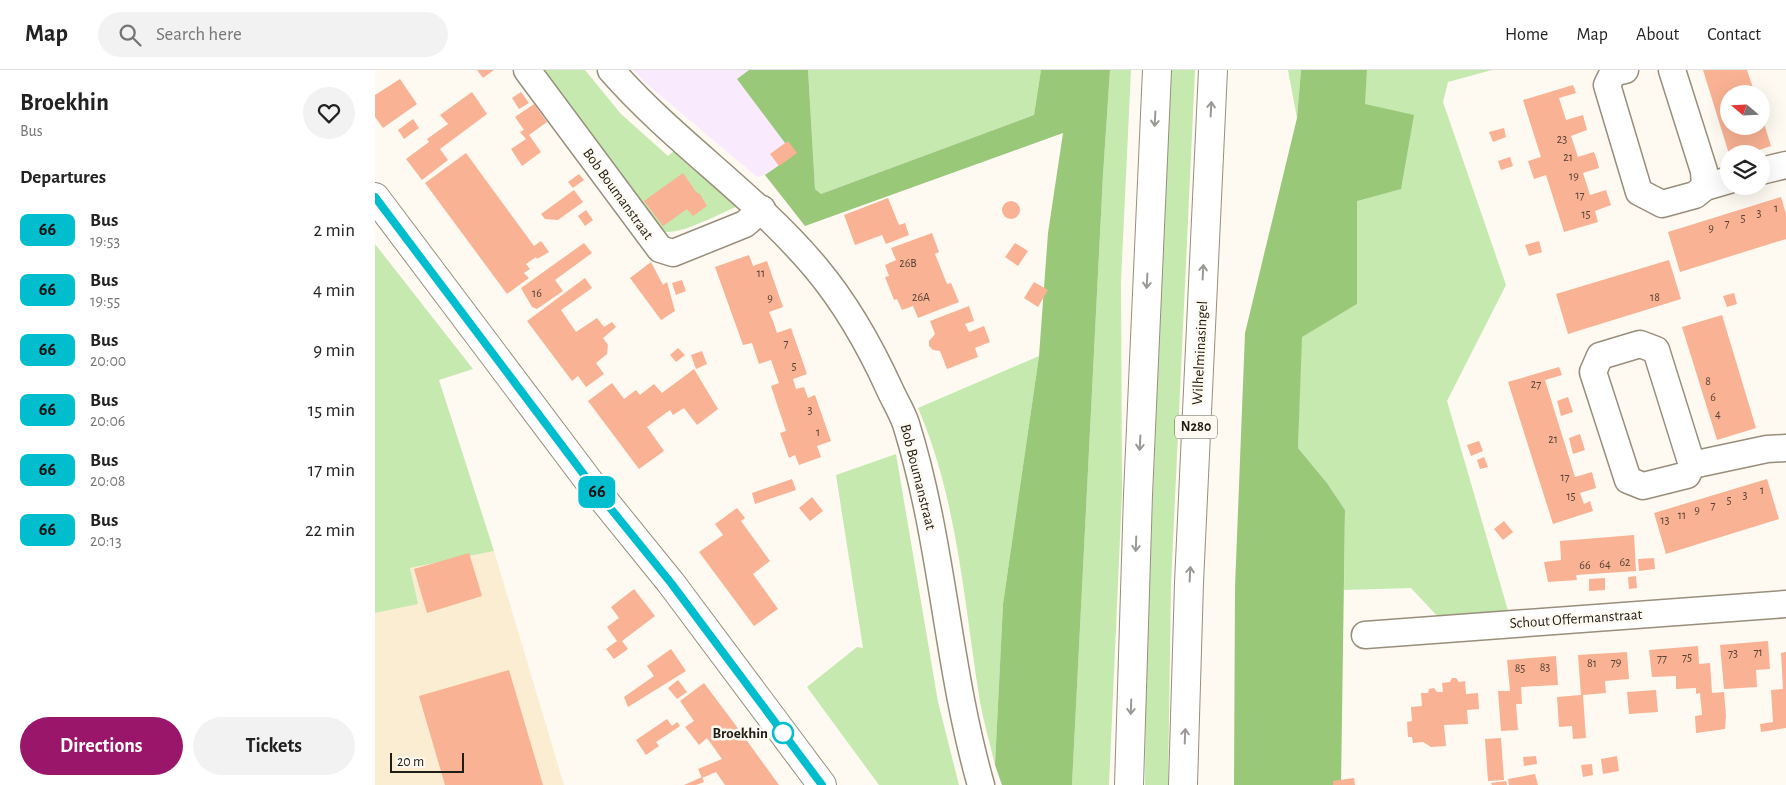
<!DOCTYPE html>
<style>
:root{--surface:#fff;--page:#f2f2f2;--text:#222;--muted:#767676;--line:#e0e0e0;--accent:#9a166a}
body{margin:0;font-family:"Alegreya Sans",sans-serif;background:var(--page);color:var(--text);height:100vh;display:flex;flex-direction:column;font-size:19px;white-space:nowrap}
*{box-sizing:border-box;margin:0}
p{font-size:16px;color:var(--muted)}
.icon{flex:none;width:28px;height:28px;fill:none;stroke:currentColor;stroke-width:2;stroke-linecap:round;stroke-linejoin:round}
.map{position:relative;flex:1;overflow:hidden}
.sheet{display:flex;flex-direction:column;background:var(--surface);width:375px}
.sheet>*{flex:none}
.badge{padding:0 10px;border-radius:8px;font-size:18px;line-height:32px}
.needle{width:32px;rotate:289deg}
.tools{position:absolute;left:1345px;top:15px;display:grid;gap:10px}
.tools a{display:grid;place-items:center;width:50px;height:50px;border-radius:50%;background:var(--surface);box-shadow:0 5px 20px #0002;font-size:25px}
.scale{position:absolute;left:15px;bottom:12px;width:74px;box-sizing:border-box;padding-left:5px;border:2px solid #201d15;border-top:0;font-size:14px;line-height:18px;white-space:nowrap;color:#201d15;-webkit-text-stroke:4px #fefaf2;paint-order:stroke}
.map>.badge{position:absolute;translate:-50% -50%;box-shadow:0 0 0 2px #fff}
h2{padding:0 20px;font-size:19px;line-height:45px}
.round{display:grid;place-items:center;flex:none;width:52px;height:52px;border-radius:26px;background:var(--page)}
.head{display:flex;align-items:center;justify-content:space-between;height:85px;padding:0 20px}
h1{font-size:24px;font-weight:700;line-height:38px}
.action{display:flex;gap:10px;margin-top:auto;padding:10px 20px}
.action a{flex:1;height:58px;border-radius:30px;background:var(--accent);color:#fff;font-size:20px;font-weight:700;line-height:58px;text-align:center}
.action a+a{background:var(--page);color:var(--text)}
ul{padding:0;list-style:none}
li{display:flex;align-items:center;gap:15px;height:60px;padding:0 20px}
li div{flex:1}
li b{display:block;font-size:19px}
li em{font-style:normal}
li .badge{min-width:55px;font-weight:700;text-align:center}
header{display:flex;align-items:center;gap:30px;box-sizing:border-box;height:70px;padding:0 25px;background:var(--surface);border-bottom:1px solid var(--line)}
header strong{font-size:24px}
nav{display:flex;gap:28px;margin-inline-start:auto;font-size:18px}
.search{width:350px;height:45px;background:var(--page);display:flex;align-items:center;gap:12px;box-sizing:border-box;padding:0 18px;border-radius:28px;color:var(--muted);font-size:19px}
main{display:flex;flex:1;min-height:0}
.map>svg:first-child{display:block}
</style>
<header>
<strong>Map</strong>
<div class="search"><svg class="icon" aria-label="search" viewBox="0 0 24 24"><circle cx="10" cy="10" r="6"/><path d="M15 15l6 6"/></svg>Search here</div>
<nav><a>Home</a><a>Map</a><a>About</a><a>Contact</a></nav>
</header>
<main>
<section class="sheet">
<div class="head"><div><h1>Broekhin</h1><p>Bus</p></div><a class="round"><svg class="icon" aria-label="heart" viewBox="0 0 24 24"><path d="M12 20l-8-8c-3-5 5-10 8-4 3-6 11-1 8 4z"/></svg></a></div>
<h2>Departures</h2>
<ul>
<li><span class="badge" style="background:#00becd;color:#111">66</span><div><b>Bus</b><p>19:53</p></div><em>2 min</em></li>
<li><span class="badge" style="background:#00becd;color:#111">66</span><div><b>Bus</b><p>19:55</p></div><em>4 min</em></li>
<li><span class="badge" style="background:#00becd;color:#111">66</span><div><b>Bus</b><p>20:00</p></div><em>9 min</em></li>
<li><span class="badge" style="background:#00becd;color:#111">66</span><div><b>Bus</b><p>20:06</p></div><em>15 min</em></li>
<li><span class="badge" style="background:#00becd;color:#111">66</span><div><b>Bus</b><p>20:08</p></div><em>17 min</em></li>
<li><span class="badge" style="background:#00becd;color:#111">66</span><div><b>Bus</b><p>20:13</p></div><em>22 min</em></li>
</ul>
<div class="action"><a>Directions</a><a>Tickets</a></div>
</section>
<div class="map">
<svg width="1411" height="715" viewBox="0 0 1411 715">
<rect width="100%" height="100%" fill="#fefaf2"/>
<path fill="#fbedd1" d="M119 481 189 715H0V543L42 534 35 498Z"/>
<path fill="#faeafd" d="M258 0H666L659 45 430 156 390 105 382 107 273 15Z"/>
<g fill="#c5e9af">
<path d="M164 0H210L246 44 293 86 300 80 361 137C344 144 302 167 286 161Z"/>
<path d="M433 0H666L659 45 446 124 440 119Z"/>
<path d="M735 0H756L746 211 747 423 734 715H697L728 105Z"/>
<path d="M795 0H820L796 514 793 715H770L771 600Z"/>
<path d="M913 0H926L922 48Z"/>
<path d="M992 0H1117L1073 12 1068 32 1131 215 1072 331 1134 544 1066 550 1036 518 969 520 970 440 952 413 923 378 926 267 982 234V131Z"/>
<path d="M0 174 98 299 64 310 119 481 35 498 43 534 0 543Z"/>
<path d="M664 286 628 534 620 695C615 674 609 653 605 632 589 533 583 431 543 338Z"/>
<path d="M521 384 563 632 584 715H504L432 617 482 577 488 578 461 405Z"/>
</g>
<g fill="#99c879">
<path d="M374 0H433L440 119 446 124 659 45 666 0H735L728 105 697 715H627L620 695 628 534 664 286 673 163 688 63 430 156 390 105 416 87 410 73 362 9Z"/>
<path d="M926 0H992L990 34 1039 45 1026 119 982 131V234L927 267 923 378 952 413 970 440 966 715H859L860 517 870 263 922 48Z"/>
</g>
<g fill="#f9b293">
<path d="M102 0H119L108 8Z"/>
<path d="M1328 0H1372L1380 24H1354V56H1386L1387 47 1396 76 1372 84H1354Z"/>
<path d="M25 9 42 34 8 58 0 47V25Z"/>
<path d="M1198 15 1201 23 1184 28 1191 50 1208 45 1212 60 1196 66 1203 87 1219 82 1222 90 1224 98 1208 103 1215 125 1231 120 1236 135 1220 141 1223 152 1189 162 1171 105 1159 109 1153 91 1166 87 1148 30Z"/>
<path d="M97 22 112 44 65 79 73 90 47 110 31 89 54 72 52 69 73 54 65 45Z"/>
<path d="M146 22 154 33 144 39 137 28Z"/>
<path d="M159 34 172 52 154 65 166 82 147 96 136 79 151 69 145 62 149 60 140 47Z"/>
<path d="M38 49 44 58 29 69 23 60Z"/>
<path d="M1129 58 1131 67 1118 72 1114 62Z"/>
<path d="M413 71 422 83 404 96 395 84Z"/>
<path d="M91 83 159 176 166 171 174 182 162 189 161 187 151 194 155 199 149 203 154 208 132 224 50 113Z"/>
<path d="M1135 87 1138 96 1126 100 1123 91Z"/>
<path d="M308 103 321 122 325 124 332 136 318 146 312 139 288 156 269 131Z"/>
<path d="M204 104 209 110 198 118 193 112Z"/>
<path d="M199 120 208 132 183 150 170 149 166 144Z"/>
<path d="M1406 127 1411 144V169L1305 202 1293 162Z"/>
<path d="M513 128 524 155 530 153 534 165 511 174 507 165 480 175 469 145Z"/>
<circle cx="636" cy="140" r="9"/>
<path d="M211 140 218 150 210 156 203 146Z"/>
<path d="M557 163 564 182 560 184 572 214 576 213 584 232 543 248 538 236 527 240 522 229 519 230 510 207 514 206 510 195 521 190 516 178Z"/>
<path d="M1164 171 1167 182 1154 186 1150 175Z"/>
<path d="M209 173 217 183 180 210 188 221 162 239 157 237 146 218Z"/>
<path d="M640 173 653 181 643 196 630 187Z"/>
<path d="M374 185 378 196 392 191 408 237 394 242 398 251 402 263 416 258 432 304 418 309 421 319 429 317 433 328 440 325 456 371 442 376 446 387 424 395 420 385 414 388 405 363 411 361 396 316 404 313 396 290 384 294 377 273 368 275 340 197Z"/>
<path d="M1294 190 1306 229 1193 264 1181 224Z"/>
<path d="M276 192 288 215 292 212 300 241 286 250 255 208Z"/>
<path d="M210 208 217 218 186 240 201 262 222 248 229 257 237 252 241 257 228 268 233 275 232 284 221 293 229 304 211 317 203 306 197 311 152 251Z"/>
<path d="M307 210 311 221 301 225 297 213Z"/>
<path d="M659 212 673 220 663 237 649 228Z"/>
<path d="M1359 223 1362 234 1352 237 1348 226Z"/>
<path d="M594 236 599 251 590 254 594 262 609 256 615 272 600 278 603 287 572 299 565 281 558 280 554 276V271L560 264 555 251Z"/>
<path d="M1347 245 1381 358 1342 370 1307 257Z"/>
<path d="M303 278 310 285 301 292 295 285Z"/>
<path d="M327 281 332 294 321 299 316 285Z"/>
<path d="M1184 297 1187 305 1170 310 1200 407 1217 402 1221 418 1205 423 1209 434 1215 431 1218 441 1178 454 1133 312Z"/>
<path d="M319 299 343 339 322 355 309 338 298 345 295 340 272 357 289 381 264 399 213 331 237 313 249 329 261 320 265 325 279 314 287 323Z"/>
<path d="M1193 327 1198 342 1186 346 1182 331Z"/>
<path d="M1205 364 1210 380 1198 384 1194 368Z"/>
<path d="M1104 371 1108 381 1096 386 1092 375Z"/>
<path d="M1109 387 1113 397 1105 399 1102 390Z"/>
<path d="M417 409 421 420 380 434 377 423Z"/>
<path d="M1392 409 1404 449 1291 484 1279 443Z"/>
<path d="M437 427 448 441 435 451 424 438Z"/>
<path d="M362 438 370 448 366 451 395 491 378 504 403 539 379 556 324 482 348 465 340 454Z"/>
<path d="M1129 451 1138 462 1128 470 1119 459Z"/>
<path d="M1259 465 1261 501 1201 505 1202 510 1173 512 1169 492 1186 490 1185 471Z"/>
<path d="M94 483 107 526 52 543 39 499Z"/>
<path d="M1279 488 1280 499 1264 501 1263 489Z"/>
<path d="M1261 506 1262 518 1254 519 1253 507Z"/>
<path d="M1230 508V520L1214 521V509Z"/>
<path d="M259 519 280 546 247 571 253 579 239 589 231 579 242 571 232 557 244 548 236 537Z"/>
<path d="M1393 571 1395 599 1381 600 1382 617 1349 619 1345 575Z"/>
<path d="M1323 576 1324 594 1335 593 1337 623 1349 622 1351 646 1350 659 1321 663 1320 646 1327 645 1325 623 1321 624V618L1301 619V606L1277 607 1274 580Z"/>
<path d="M296 579 311 601 253 637 249 627 279 606 272 596Z"/>
<path d="M1252 582 1254 609 1230 611 1231 623 1208 625 1211 668 1198 669 1197 656 1184 657 1182 627 1206 625 1203 585Z"/>
<path d="M1411 582V658L1386 662 1385 654 1398 652 1396 620 1408 619 1406 583Z"/>
<path d="M1181 586 1183 615 1146 617 1147 634H1141L1143 660 1126 661 1123 621H1135L1132 590Z"/>
<path d="M134 600 168 715H70L44 626Z"/>
<path d="M1077 608H1081L1084 612 1090 611 1091 624 1103 623 1104 639 1092 640 1093 654 1069 655 1071 676 1056 677 1048 672 1038 673 1037 667H1033L1032 652 1037 651 1036 637 1047 636 1046 623H1053L1054 619 1059 618 1062 622H1068L1067 613 1075 612Z"/>
<path d="M303 610 312 622 302 629 293 618Z"/>
<path d="M329 613 359 653 404 715H350L341 702 327 708 323 699 347 689 332 668 324 675 310 657 319 651 305 631Z"/>
<path d="M1281 620 1283 642 1254 644 1252 622Z"/>
<path d="M292 649 297 656 302 652 305 656 281 672 284 676 271 685 261 670Z"/>
<path d="M1126 668 1129 710 1113 711 1110 669Z"/>
<path d="M1161 686 1162 694 1149 696 1148 687Z"/>
<path d="M1242 686 1244 701 1228 704 1226 689Z"/>
<path d="M1217 694 1218 705 1208 707 1206 695Z"/>
<path d="M1160 704 1163 715H1134L1133 709Z"/>
<path d="M327 707 329 712 321 715H309Z"/>
<path d="M979 708 980 715H958V711Z"/>
<path d="M1131 711 1132 715H1117L1116 713Z"/>
</g>
<g fill="none" stroke-linecap="round" stroke-linejoin="round">
<defs>
<g id="minor">
<path d="M152 0 285 179 298 183 370 154 387 139"/>
<path d="M236 0C299 72 380 125 441 198 472 235 495 276 515 320 520 331 527 342 531 354 568 472 572 597 606 715"/>
<path d="M1250 0 1238 3 1232 15 1264 122 1287 134 1320 125 1330 117 1354 110"/>
<path d="M1297 0 1329 101 1330 117"/>
<path d="M1386 101 1411 95"/>
<path d="M1265 274 1281 280 1317 395 1312 405 1268 416 1253 410 1218 302 1225 286Z"/>
<path d="M1317 395 1392 379 1411 378"/>
<path d="M990 565 1411 534"/>
</g>
<path id="tertiary" d="M0 127 219 418 296 513 447 715"/>
<g id="primary">
<path d="M754 715 763 425 782 0"/>
<path d="M808 715 814 513 838 0"/>
</g>
</defs>
<use href="#minor" stroke="#988e7b" stroke-width="29"/>
<use href="#tertiary" stroke="#988e7b" stroke-width="30"/>
<use href="#primary" stroke="#988e7b" stroke-width="30"/>
<use href="#minor" stroke="#fff" stroke-width="26"/>
<use href="#tertiary" stroke="#fff" stroke-width="28"/>
<use href="#primary" stroke="#fff" stroke-width="28"/>
</g>
<defs><path id="oneway-shaft" d="M-6 0H5M1.5-3L5.5 0L1.5 3" fill="none" stroke-width="1.6" stroke-linecap="round" stroke-linejoin="round" transform="scale(1.25)"/></defs>
<g stroke="#9b9996">
<use href="#oneway-shaft" transform="translate(836 39) rotate(-87)"/>
<use href="#oneway-shaft" transform="translate(780 49) rotate(93)"/>
<use href="#oneway-shaft" transform="translate(828 202) rotate(-87)"/>
<use href="#oneway-shaft" transform="translate(772 211) rotate(93)"/>
<use href="#oneway-shaft" transform="translate(765 373) rotate(93)"/>
<use href="#oneway-shaft" transform="translate(761 474) rotate(92)"/>
<use href="#oneway-shaft" transform="translate(815 504) rotate(-87)"/>
<use href="#oneway-shaft" transform="translate(756 637) rotate(92)"/>
<use href="#oneway-shaft" transform="translate(810 666) rotate(-88)"/>
</g>
<g fill="none" stroke-linecap="round" stroke-linejoin="round">
<defs>
<path id="line" d="M0 127 219 418 296 513 447 715"/>
</defs>
<use href="#line" stroke="#fff" stroke-width="11"/>
<use href="#line" stroke="#00becd" stroke-width="8"/>
</g>
<circle fill="#fff" stroke="#00becd" stroke-width="2.5" cx="408" cy="663" r="10"/>
<g text-anchor="middle" dominant-baseline="central" stroke-width="5" stroke-linejoin="round" paint-order="stroke">
<g font-size="12" fill="#564234">
<text x="1187" y="69">23</text>
<text x="1193" y="87">21</text>
<text x="1199" y="106">19</text>
<text x="1205" y="125">17</text>
<text x="1401" y="138">1</text>
<text x="1384" y="143">3</text>
<text x="1211" y="144">15</text>
<text x="1368" y="148">5</text>
<text x="1352" y="153">7</text>
<text x="1336" y="158">9</text>
<text x="533" y="193">26B</text>
<text x="386" y="203">11</text>
<text x="162" y="223">16</text>
<text x="546" y="227">26A</text>
<text x="1280" y="227">18</text>
<text x="395" y="228">9</text>
<text x="411" y="273">7</text>
<text x="419" y="296">5</text>
<text x="1333" y="311">8</text>
<text x="1161" y="314">27</text>
<text x="1338" y="327">6</text>
<text x="435" y="340">3</text>
<text x="1343" y="344">4</text>
<text x="443" y="362">1</text>
<text x="1178" y="369">21</text>
<text x="1190" y="407">17</text>
<text x="1387" y="420">1</text>
<text x="1370" y="425">3</text>
<text x="1196" y="426">15</text>
<text x="1354" y="430">5</text>
<text x="1338" y="435">7</text>
<text x="1322" y="440">9</text>
<text x="1307" y="445">11</text>
<text x="1290" y="450">13</text>
<text x="1250" y="492">62</text>
<text x="1230" y="494">64</text>
<text x="1210" y="495">66</text>
<text x="1383" y="582">71</text>
<text x="1358" y="583">73</text>
<text x="1312" y="587">75</text>
<text x="1287" y="588">77</text>
<text x="1241" y="592">79</text>
<text x="1217" y="593">81</text>
<text x="1170" y="597">83</text>
<text x="1145" y="598">85</text>
</g>
<rect fill="#fefaf2" stroke="#635f57" stroke-width="1" x="800" y="345.5" width="42" height="23" rx="4"/>
<g font-size="14" font-weight="bold" fill="#201d15">
<text x="821" y="357">N280</text>
</g>
<g font-size="15" fill="#201d15" stroke="#fefaf2">
<text transform="translate(243 124) rotate(54)">Bob Boumanstraat</text>
<text transform="translate(825 283) rotate(-87)">Wilhelminasingel</text>
<text transform="translate(543 407) rotate(76)">Bob Boumanstraat</text>
<text transform="translate(1201 549) rotate(-4)">Schout Offermanstraat</text>
</g>
<g font-size="15" font-weight="bold" fill="#201d15" stroke="#fefaf2" text-anchor="end">
<text x="393" y="663">Broekhin</text>
</g>
</g>
</svg>
<div class="tools">
<a><svg class="needle" viewBox="-14 -14 28 28"><path d="M0-13l5 13h-10z" fill="#e53935"/><path d="M0 13l5-13h-10z" fill="#767676"/></svg></a>
<a><svg class="icon" aria-label="layers" viewBox="0 0 24 24"><path d="M12 4l9 5-9 5-9-5zM3 14l9 5 9-5"/></svg></a>
</div>
<div class="scale">20 m</div>
<b class="badge" style="left:222px;top:422px;background:#00becd;color:#111">66</b>
</div>
</main>
